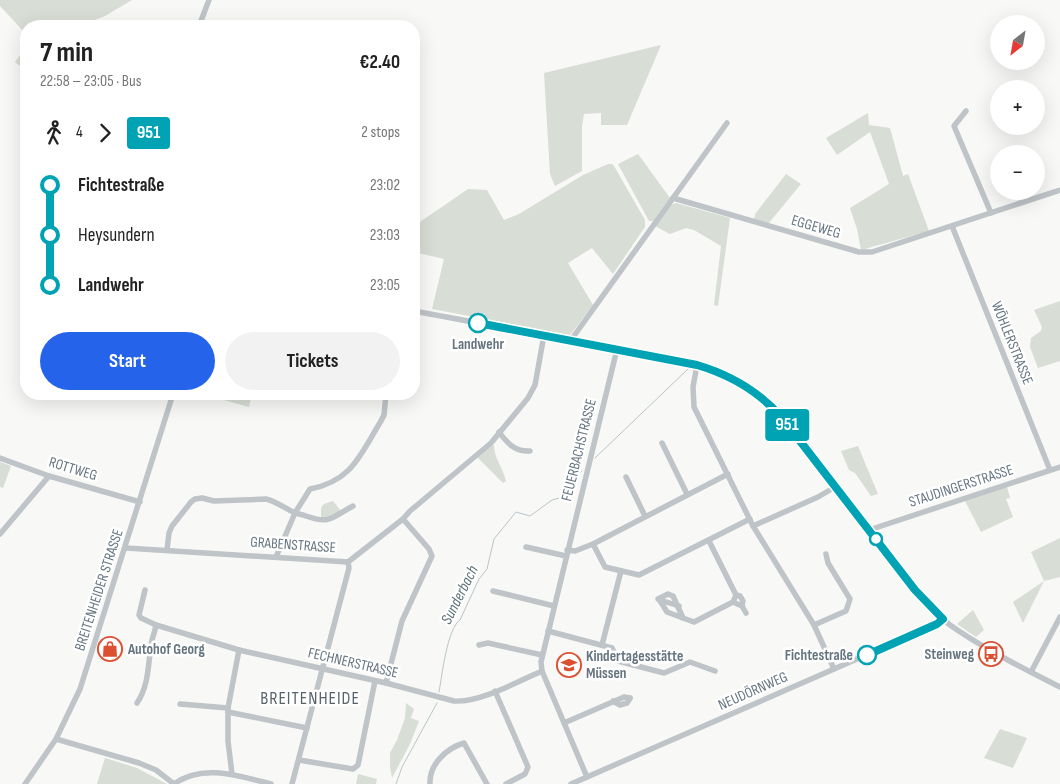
<!DOCTYPE html>
<meta charset="utf-8">
<style>
:root{--surface:#fff;--page:#f2f2f2;--text:#222;--muted:#767676;--accent:#2563eb}
body{margin:0;font-family:"Sofia Sans Condensed",sans-serif;background:var(--page);color:var(--text);height:100vh;display:flex;flex-direction:column;font-size:19px;white-space:nowrap}
*{box-sizing:border-box;margin:0}
p{font-size:16px;color:var(--muted)}
.icon{flex:none;width:28px;height:28px;fill:none;stroke:currentColor;stroke-width:2;stroke-linecap:round;stroke-linejoin:round}
.map{position:relative;flex:1;overflow:hidden}
.drawer{position:absolute;left:20px;top:20px;width:400px;height:380px;display:flex;flex-direction:column;background:var(--surface);border-radius:20px;box-shadow:0 5px 20px #0002}
.drawer>*{flex:none}
.badge{padding:0 10px;border-radius:4px;font-size:18px;line-height:32px}
.needle{width:32px;rotate:211deg}
.fabs{position:absolute;left:990px;top:15px;display:grid;gap:10px}
.fabs a{display:grid;place-items:center;width:55px;height:55px;border-radius:50%;background:var(--surface);box-shadow:0 5px 20px #0002;font-size:25px}
.map>.badge{position:absolute;translate:-50% -50%;box-shadow:0 0 0 2px #fff}
.legs{display:flex;align-items:center;gap:8px;height:55px;padding:0 20px;font-size:16px}
.legs p{margin-inline-start:auto}
.summary{display:flex;align-items:center;justify-content:space-between;height:85px;padding:0 20px}
h1{font-size:28px;font-weight:700;line-height:38px}
.button{display:flex;gap:10px;margin-top:auto;padding:10px 20px}
.button a{flex:1;height:58px;border-radius:30px;background:var(--accent);color:#fff;font-size:20px;font-weight:700;line-height:58px;text-align:center}
.button a+a{background:var(--page);color:var(--text)}
ul{padding:0 20px;list-style:none}
li{display:flex;align-items:center;gap:18px;height:50px;font-size:19px}
li i{display:grid;place-items:center;width:8px;height:100%;margin:0 6px;background:currentColor}
li i::after{content:'';width:12px;height:12px;margin:-6px;border:4px solid;border-radius:50%;background:var(--surface)}
li p{margin-inline-start:auto}
li:first-child i{background:linear-gradient(#0000 50%,currentColor 0)}
li:last-child i{background:linear-gradient(currentColor 50%,#0000 0)}
.map>svg:first-child{display:block}
</style>
<div class="map">
<svg width="1060" height="784" viewBox="0 0 1060 784">
<rect width="100%" height="100%" fill="#f8f8f6"/>
<g fill="#d8ddd5">
<path d="M0 0H132L105 16 79 26H26V34L0 6Z"/>
<path d="M661 45 627 125H601V113L584 114 582 126V171L555 186 550 174 544 73Z"/>
<path d="M26 50V71L15 62 23 51Z"/>
<path d="M868 113 869 125 890 128 903 176 908 174 929 231 861 250 857 229 850 208 889 184 870 132 837 155 826 138Z"/>
<path d="M638 154 670 198 653 221H649L618 164Z"/>
<path d="M608 164H612L614 166 645 220V227L613 274 592 248 568 263 593 305 570 335 432 309 444 259 414 252V226L468 189 487 190 504 220 519 214 583 175Z"/>
<path d="M786 174 801 184 768 224 754 220 755 214Z"/>
<path d="M676 203 730 218 718 306 714 305 721 246 694 230 686 228 670 234 655 226 670 205Z"/>
<path d="M1060 301V361L1038 368 1030 347 1031 338 1041 331 1042 327 1034 310Z"/>
<path d="M202 394H252L249 407Z"/>
<path d="M494 445C494 458 503 468 506 481L503 483 477 457 489 446Z"/>
<path d="M858 446 878 494 871 496 855 473 849 470 841 451Z"/>
<path d="M0 462 11 466 3 488 0 487Z"/>
<path d="M1007 487 1010 498 1006 499 1013 517 981 532 965 501Z"/>
<path d="M333 501 341 511 328 518H321C321 505 320 505 333 501Z"/>
<path d="M1060 538V577L1044 581 1023 623 1013 602 1044 581 1031 552Z"/>
<path d="M973 610 984 630 976 637 957 624Z"/>
<path d="M406 703 414 709 411 718 419 721 410 744 392 778 390 767V753L397 740 405 718Z"/>
<path d="M1000 729 1027 738 1013 768 984 758Z"/>
<path d="M105 758 137 768 167 784H97Z"/>
<path d="M358 774 377 779 376 784H356Z"/>
</g>
<g fill="none" stroke-linecap="round" stroke-linejoin="round">
<g stroke="#b9c5c9" stroke-width="1">
<path d="M595 458 688 369"/>
<path d="M439 692C442 676 447 629 460 620L479 579 487 569 494 539 516 512 530 516 552 500 563 497 578 475 582 471"/>
<path d="M396 784 402 767 437 703"/>
</g>
<g stroke="#bfc4c8" stroke-width="5.5">
<path d="M199 26 209 0"/>
<path d="M966 111 954 126 991 213"/>
<path d="M673 198 859 252H872L1060 190"/>
<path d="M952 226 1050 470"/>
<path d="M414 311 677 360C715 369 748 382 776 411L915 590C926 602 937 615 950 625 984 649 1023 668 1060 687"/>
<path d="M571 340 727 123"/>
<path d="M697 365 693 387 694 407 753 526 814 625 834 669"/>
<path d="M499 432C507 443 515 452 530 451"/>
<path d="M662 443 687 494"/>
<path d="M0 458 49 476 140 502"/>
<path d="M626 477 645 516"/>
<path d="M753 526 818 497 835 487"/>
<path d="M869 530 1060 467"/>
<path d="M0 534 49 476"/>
<path d="M709 541 736 595 733 602 742 606 746 613"/>
<path d="M593 544 605 567 639 575 750 519"/>
<path d="M526 547 566 556"/>
<path d="M126 548 348 562"/>
<path d="M167 550 169 533 172 526 191 502 195 499 202 498 214 501 266 499C275 501 283 507 291 511 296 514 301 514 306 516 331 525 332 517 353 506"/>
<path d="M567 550 575 551 593 544 728 474"/>
<path d="M276 557 295 513 310 489C352 481 360 455 381 421L384 415 386 394"/>
<path d="M348 562 403 519 410 511 491 443 528 398 535 385 544 335"/>
<path d="M145 590 139 615 141 618 156 625 239 650 386 683 454 701C479 703 519 681 542 671"/>
<path d="M493 591 554 606"/>
<path d="M736 595 740 596 743 601 742 606"/>
<path d="M658 599 668 594 673 596 683 618 694 622 733 602"/>
<path d="M659 599 667 612 683 618"/>
<path d="M660 600 679 606"/>
<path d="M814 625 846 611 850 599 828 563 826 554"/>
<path d="M548 631 612 648 618 661 664 673 690 662 715 671"/>
<path d="M479 645 488 643 542 655"/>
<path d="M602 645 621 571"/>
<path d="M1031 672 1060 617"/>
<path d="M386 683 402 621 432 556 429 549 403 519"/>
<path d="M495 691 528 767 525 774 506 784"/>
<path d="M613 701 620 705 627 703 630 698"/>
<path d="M137 703C149 685 148 665 151 645 152 638 155 632 156 625"/>
<path d="M180 704 228 708"/>
<path d="M228 712 307 728"/>
<path d="M564 723 624 697 630 698"/>
<path d="M56 739 139 763 156 770 174 784"/>
<path d="M299 760 353 769 358 765 375 681"/>
<path d="M232 774 228 741V708L239 650"/>
<path d="M587 777 542 671 541 662 617 349"/>
<path d="M25 784 56 739 80 689 173 394"/>
<path d="M174 784C202 763 240 776 271 784"/>
<path d="M292 784 349 568 348 562"/>
<path d="M430 784C429 764 447 748 464 743L487 784"/>
<path d="M571 784 937 624 943 619"/>
</g>
</g>
<g fill="none" stroke-linecap="round" stroke-linejoin="round">
<defs>
<path id="line-1" d="M478 323 697 365C731 375 760 392 783 419L915 590 943 619 937 624 867 655"/>
</defs>
<use href="#line-1" stroke="#fff" stroke-width="11"/>
<use href="#line-1" stroke="#00a3b4" stroke-width="8"/>
</g>
<defs>
<symbol id="shop-ring" viewBox="-11 -11 22 22"><circle r="9.5" fill="#fff" stroke="#dc5032" stroke-width="1.5"/><path d="M-5-2.5h2.3a2.7 3.5 0 0 1 5.4 0H5L5.5 6h-11ZM-1.5-2.5h3a1.5 2.3 0 0 0-3 0Z" fill="#dc5032"/></symbol>
<symbol id="bus-ring" viewBox="-11 -11 22 22"><circle r="9.5" fill="#fff" stroke="#dc5032" stroke-width="1.5"/><path d="M-5-6H5V4H4V6H2V4H-2V6H-4V4H-5ZM-3.5-4V0h7V-4ZM-3.5 1.2v1.5H-2V1.2ZM2 1.2v1.5H3.5V1.2Z" fill="#dc5032"/></symbol>
<symbol id="school-ring" viewBox="-11 -11 22 22"><circle r="9.5" fill="#fff" stroke="#dc5032" stroke-width="1.5"/><path d="M0-5L7-2L0 1L-7-2ZM-4 1L0 2.5L4 1V4Q0 6-4 4Z" fill="#dc5032"/></symbol>
</defs>
<g fill-rule="evenodd">
<use href="#shop-ring" x="96" y="635" width="28" height="28"/>
<use href="#bus-ring" x="977" y="640" width="28" height="28"/>
<use href="#school-ring" x="555" y="651" width="28" height="28"/>
</g>
<g fill="#fff" stroke="#00a3b4" stroke-width="2.5">
<circle cx="478" cy="323" r="9"/>
<circle cx="876" cy="539" r="6"/>
<circle cx="867" cy="655" r="9"/>
</g>
<g text-anchor="middle" dominant-baseline="central" stroke-width="5" stroke-linejoin="round" paint-order="stroke">
<g font-size="15" fill="#657580" stroke="#fff">
<text transform="translate(816 227) rotate(16)">EGGEWEG</text>
<text transform="translate(1012 343) rotate(68)">WÖHLERSTRASSE</text>
<text transform="translate(579 450) rotate(-76)">FEUERBACHSTRASSE</text>
<text transform="translate(73 469) rotate(17)">ROTTWEG</text>
<text transform="translate(961 486) rotate(-18)">STAUDINGERSTRASSE</text>
<text transform="translate(293 545) rotate(4)">GRABENSTRASSE</text>
<text transform="translate(99 590) rotate(-72)">BREITENHEIDER STRASSE</text>
<text transform="translate(353 663) rotate(13)">FECHNERSTRASSE</text>
<text transform="translate(753 691) rotate(-24)">NEUDÖRNWEG</text>
</g>
<g font-size="15" font-weight="bold" fill="#657580" stroke="#fff">
<text x="478" y="344">Landwehr</text>
<text x="853" y="655" text-anchor="end">Fichtestraße</text>
</g>
<g font-size="15" font-weight="bold" fill="#657580" stroke="#fff" text-anchor="start">
<text x="128" y="649">Autohof Georg</text>
<text x="974" y="654" text-anchor="end">Steinweg</text>
<text x="586" y="656">Kindertagesstätte<tspan x="586" dy="17">Müssen</tspan></text>
</g>
<g font-size="16" font-style="italic" fill="#5f747a" stroke="#fff">
<text transform="translate(460 595) rotate(-63)">Sunderbach</text>
</g>
<g font-size="18" letter-spacing="1" fill="#56636b" stroke="#fff">
<text x="310" y="698">BREITENHEIDE</text>
</g>
</g>
</svg>
<div class="fabs">
<a><svg class="needle" viewBox="-14 -14 28 28"><path d="M0-13l5 13h-10z" fill="#e53935"/><path d="M0 13l5-13h-10z" fill="#767676"/></svg></a>
<a>+</a>
<a>−</a>
</div>
<b class="badge" style="left:787px;top:425px;background:#00a3b4;color:#fff">951</b>
<section class="drawer">
<div class="summary"><div><h1>7 min</h1><p>22:58 – 23:05 · Bus</p></div><b>€2.40</b></div>
<div class="legs"><svg class="icon" aria-label="walk" viewBox="0 0 24 24"><circle cx="13" cy="4" r="2"/><path d="M13 8l-2 6 4 7M11 14l-3 7M7 12l3-4h3l4 4"/></svg>4<svg class="icon" aria-label="forward" viewBox="0 0 24 24"><path d="M9 5l7 7-7 7"/></svg><b class="badge" style="background:#00a3b4;color:#fff">951</b><p>2 stops</p></div>
<ul>
<li><i style="color:#00a3b4"></i><b>Fichtestraße</b><p>23:02</p></li>
<li><i style="color:#00a3b4"></i><span>Heysundern</span><p>23:03</p></li>
<li><i style="color:#00a3b4"></i><b>Landwehr</b><p>23:05</p></li>
</ul>
<div class="button"><a>Start</a><a>Tickets</a></div>
</section>
</div>
